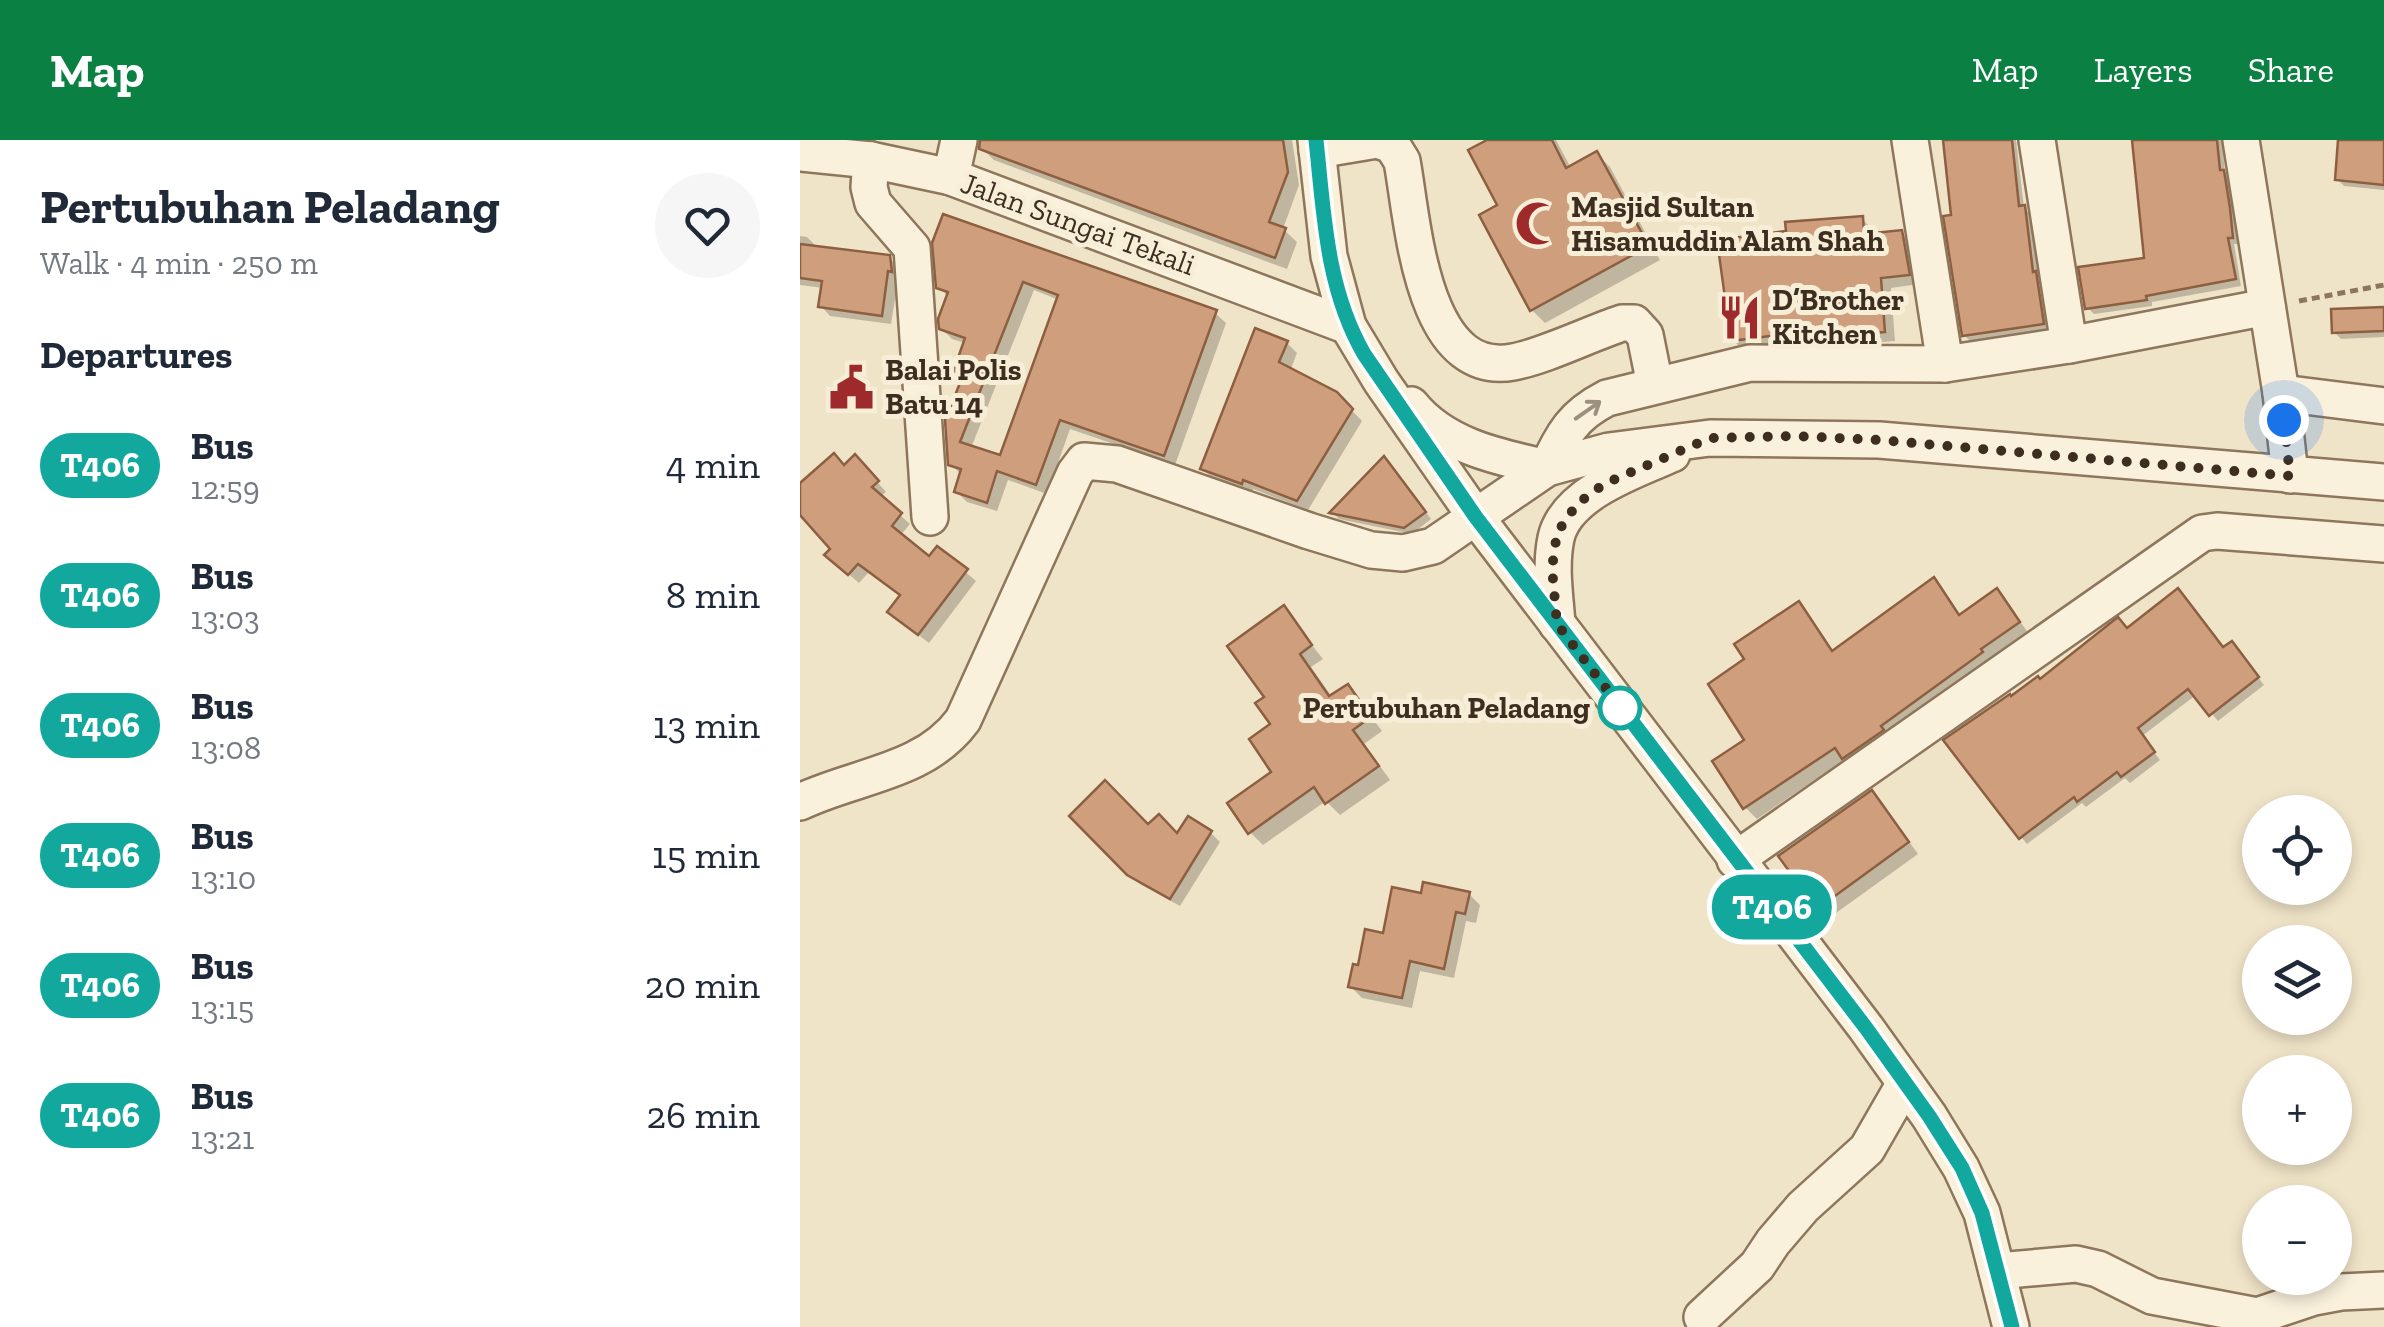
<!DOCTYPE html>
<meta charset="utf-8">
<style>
:root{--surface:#fff;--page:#f6f6f7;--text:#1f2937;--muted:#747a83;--accent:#0b8043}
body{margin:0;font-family:"Zilla Slab",serif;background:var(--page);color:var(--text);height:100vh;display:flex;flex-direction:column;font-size:38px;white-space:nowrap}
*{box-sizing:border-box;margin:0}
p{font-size:32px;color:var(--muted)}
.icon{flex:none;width:55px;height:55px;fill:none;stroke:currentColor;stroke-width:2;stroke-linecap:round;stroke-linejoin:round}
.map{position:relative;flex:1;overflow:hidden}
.sheet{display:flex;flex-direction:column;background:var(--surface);width:800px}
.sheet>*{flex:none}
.badge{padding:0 20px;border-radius:32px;font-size:35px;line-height:65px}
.fabs{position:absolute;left:1442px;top:655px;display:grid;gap:20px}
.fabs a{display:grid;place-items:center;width:110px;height:110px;border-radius:50%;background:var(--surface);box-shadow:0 5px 15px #0003;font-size:50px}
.you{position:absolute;width:50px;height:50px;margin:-25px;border:8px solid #fff;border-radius:50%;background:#1a73e8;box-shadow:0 0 0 15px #1a73e833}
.map>.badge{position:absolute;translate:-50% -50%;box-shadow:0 0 0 5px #fff}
h2{padding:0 40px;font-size:38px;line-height:90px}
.round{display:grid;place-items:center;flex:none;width:105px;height:105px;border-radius:52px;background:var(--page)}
.headline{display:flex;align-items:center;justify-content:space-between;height:170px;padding:0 40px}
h1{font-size:48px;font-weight:800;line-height:75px}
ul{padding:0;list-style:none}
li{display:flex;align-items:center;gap:30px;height:130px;padding:0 40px}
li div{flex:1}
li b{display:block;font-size:38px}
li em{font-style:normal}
li .badge{min-width:110px;font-weight:700;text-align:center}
header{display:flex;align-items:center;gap:60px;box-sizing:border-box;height:140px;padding:0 50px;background:var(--accent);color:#fff}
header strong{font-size:48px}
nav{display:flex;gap:55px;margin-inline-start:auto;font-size:35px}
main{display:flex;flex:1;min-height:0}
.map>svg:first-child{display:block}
</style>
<header>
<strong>Map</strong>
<nav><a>Map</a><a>Layers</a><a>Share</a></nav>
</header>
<main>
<section class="sheet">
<div class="headline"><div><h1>Pertubuhan Peladang</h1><p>Walk · 4 min · 250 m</p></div><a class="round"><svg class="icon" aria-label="heart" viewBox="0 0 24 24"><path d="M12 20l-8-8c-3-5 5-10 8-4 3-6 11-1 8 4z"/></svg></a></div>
<h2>Departures</h2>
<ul>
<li><span class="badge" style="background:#12a89d;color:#fff">T406</span><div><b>Bus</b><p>12:59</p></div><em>4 min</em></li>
<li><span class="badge" style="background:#12a89d;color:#fff">T406</span><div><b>Bus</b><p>13:03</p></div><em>8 min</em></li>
<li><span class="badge" style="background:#12a89d;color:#fff">T406</span><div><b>Bus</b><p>13:08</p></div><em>13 min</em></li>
<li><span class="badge" style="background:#12a89d;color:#fff">T406</span><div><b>Bus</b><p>13:10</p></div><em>15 min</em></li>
<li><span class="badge" style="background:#12a89d;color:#fff">T406</span><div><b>Bus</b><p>13:15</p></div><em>20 min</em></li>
<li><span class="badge" style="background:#12a89d;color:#fff">T406</span><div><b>Bus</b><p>13:21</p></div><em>26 min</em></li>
</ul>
</section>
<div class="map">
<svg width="1584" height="1187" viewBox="0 0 1584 1187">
<rect width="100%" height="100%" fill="#f0e4c8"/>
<g fill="#0003" fill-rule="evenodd">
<path d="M181 0H492L499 45 483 89 497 102 487 129 194 20 181 8Z"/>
<path d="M692 0H756L771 28 797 14 810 27 860 120 745 183 732 170 700 66Z"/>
<path d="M1146 0H1216L1224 68 1231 75 1250 190 1171 202 1164 195Z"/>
<path d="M1335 0H1422L1425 34 1430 39 1436 76 1439 104H1434L1441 146 1352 162V166L1294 174 1287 167 1347 120Z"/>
<path d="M1541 0 1584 2V50L1544 46 1537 39Z"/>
<path d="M1062 79 1072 89 1073 95 1102 92 1112 103 1119 144 1091 148 1095 201 1006 208 1001 203 944 211 933 200Z"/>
<path d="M0 96 7 97 16 106 90 119 100 128 91 184 30 176 21 166 23 148 0 145Z"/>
<path d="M135 106 415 173 426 183 375 325 270 289 247 354 208 340 197 371 167 362 156 351 162 335 150 324 163 242 155 234 165 203 152 199 141 188 149 157 138 147ZM234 150 259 160 202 318 171 308Z"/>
<path d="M1584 169V197L1541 199 1534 192Z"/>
<path d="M487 203 497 213 490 231 536 254 562 281 508 370 453 349 452 352 412 338 402 328Z"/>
<path d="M591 326 631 379 612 394 539 379 533 373Z"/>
<path d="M45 327H64L86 352 80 357 110 384 100 396 130 420 138 409 176 441 129 503 100 481 102 456 69 432 59 443 37 424 33 409 0 371V367Z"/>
<path d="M1134 440 1161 476 1197 451 1230 495 1056 629 1046 619 957 679 945 667 948 520 999 464 1034 512Z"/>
<path d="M483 469 523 519 511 527 532 557 548 547 582 591 564 604 590 640 540 675 526 661 463 705 450 692 475 633 473 585 468 557Z"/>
<path d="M1327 490 1438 511 1464 545 1418 581 1396 555 1342 596 1360 620 1330 643 1325 638 1286 667 1282 663 1227 704 1221 697 1240 542Z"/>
<path d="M1082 664 1118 714 1029 778 1019 767Z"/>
<path d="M273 676 348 688 378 697 411 693 420 702 380 766 340 744Z"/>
<path d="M669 754 680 765 676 783 666 781 654 838 620 831 612 868 562 858 551 847 560 828 585 796 623 756Z"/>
</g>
<g fill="#cf9f7d" stroke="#8d5f41" stroke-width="2.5" fill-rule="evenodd">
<path d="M180 0H483L488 32 469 82 486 88 475 118 179 9Z"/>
<path d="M687 0H752L766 28 797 11 849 106 730 171 679 75 697 65 668 10Z"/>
<path d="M1143 0H1212L1219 66 1225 65 1233 132 1236 131 1244 184 1162 196 1143 76 1151 75Z"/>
<path d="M1332 0H1417L1420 30H1424L1430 68 1433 98H1428L1436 139 1346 156 1347 160 1285 169 1278 127 1344 118Z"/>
<path d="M1538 0H1584V45L1535 40Z"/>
<path d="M143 74 417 170 364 316 260 280 236 345 197 331 187 363 154 352 161 329 148 325 145 280 162 238 152 235 165 198 139 189 138 179 148 152 136 148 132 103ZM223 142 258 155 200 315 160 302Z"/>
<path d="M1063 76 1064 94 1102 90 1110 135 1081 138 1085 192 993 198V193L931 201 917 100 986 91 985 82Z"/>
<path d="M0 104 90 115 92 132 88 131 82 176 18 167 22 141 0 138Z"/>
<path d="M1584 167V191L1532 193 1531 169Z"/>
<path d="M455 188 488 201 479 222 537 252 553 269 497 361 443 340 442 344 400 329Z"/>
<path d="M34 313 44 325 55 314 79 341 72 347 102 373 92 386 129 416 137 406 168 429 118 495 87 472 100 455 58 424 48 435 24 415 30 409 0 375V343Z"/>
<path d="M584 316 626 372 604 388 529 373Z"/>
<path d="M1134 437 1159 475 1197 448 1220 482 1181 509 1183 512 1081 586 1084 590 1042 619 1035 608 943 669 912 621 944 600 908 544 944 519 934 504 999 461 1032 511Z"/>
<path d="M1378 448 1423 507 1432 501 1459 537 1409 576 1388 549 1338 588 1355 612 1321 637 1317 632 1277 662 1274 657 1219 699 1143 600 1210 554 1211 556 1238 536 1240 539 1318 477 1327 488Z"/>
<path d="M484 465 512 505 500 514 529 556 548 544 571 577 553 590 579 626 525 664 514 647 448 694 427 663 471 632 449 599 470 584 455 563 464 557 427 506Z"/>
<path d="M305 640 348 684 359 674 377 693 388 676 412 691 370 759 327 735 269 676Z"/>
<path d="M1072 650 1109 702 1017 769 978 716Z"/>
<path d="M623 742 670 752 665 774 656 772 644 829 610 821 602 858 548 847 553 824 558 825 565 789 583 793 592 747 621 753Z"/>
</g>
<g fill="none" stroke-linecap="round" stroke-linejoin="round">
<defs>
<g id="minor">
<path d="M516 0 529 116 548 186 581 241 675 376 1066 888 1129 976 1161 1028 1182 1073 1211 1187"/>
<path d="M1110 0 1145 224"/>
<path d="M1237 0 1269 205"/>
<path d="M1441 0 1481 253 1490 335"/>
<path d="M517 10 577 0 592 5 602 21C613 80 621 239 713 222 745 216 789 194 822 183H834L845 195 855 245"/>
<path d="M0 13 71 20 151 37 548 186"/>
<path d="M71 20 69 47 73 63 112 108 130 377"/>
<path d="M151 37 159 0"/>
<path d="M1481 253 1584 266"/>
<path d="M611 265C644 306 698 317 747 328"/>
<path d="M747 328C764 293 772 276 807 258L950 223 1145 224 1269 205 1467 167"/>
<path d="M757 484C755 455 750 427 756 398 766 353 835 330 872 314"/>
<path d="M0 662C56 635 124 633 163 580L275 333 284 321 317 324 509 391 571 410 603 413 633 406 747 328 809 311 910 298 1079 300 1584 342"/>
<path d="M935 720 1402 393 1417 391 1584 404"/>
<path d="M1197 1131 1276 1124 1298 1129 1352 1156 1457 1176 1514 1157 1541 1152 1584 1150"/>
<path d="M902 1177 957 1126 973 1102 1003 1067 1067 1009 1105 943"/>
</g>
</defs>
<use href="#minor" stroke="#8d765c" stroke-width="40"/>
<path stroke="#8d765c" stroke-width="5" stroke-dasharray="8 5" stroke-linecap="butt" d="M1499 161 1584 145"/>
<use href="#minor" stroke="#faf1dc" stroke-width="35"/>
</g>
<defs><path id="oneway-shaft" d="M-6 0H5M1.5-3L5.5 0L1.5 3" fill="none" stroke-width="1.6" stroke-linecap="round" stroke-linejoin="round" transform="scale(2.5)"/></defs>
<use stroke="#9c907e" href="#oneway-shaft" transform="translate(788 270) rotate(-35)"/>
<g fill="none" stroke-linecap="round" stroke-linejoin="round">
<defs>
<path id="line" d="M516 0C524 74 526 148 564 214L675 376 1066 888 1129 976 1162 1028 1182 1073 1212 1187"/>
</defs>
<use href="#line" stroke="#fff" stroke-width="22"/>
<use href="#line" stroke="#12a89d" stroke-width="15"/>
<path stroke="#3d2e20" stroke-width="10" stroke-dasharray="0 18" d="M820 568 824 572 757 484 752 428 757 393 777 364 804 344 910 298 995 296 1079 300 1490 336 1484 280"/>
</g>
<defs>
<symbol id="mosque-bare" viewBox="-9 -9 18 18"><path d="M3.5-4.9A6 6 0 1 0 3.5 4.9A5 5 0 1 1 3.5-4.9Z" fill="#9e2a2b" stroke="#f7eed8" stroke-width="2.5" paint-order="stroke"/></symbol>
<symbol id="restaurant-bare" viewBox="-9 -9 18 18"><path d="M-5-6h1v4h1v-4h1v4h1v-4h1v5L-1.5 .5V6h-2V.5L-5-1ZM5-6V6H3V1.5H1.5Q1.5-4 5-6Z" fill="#9e2a2b" stroke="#f7eed8" stroke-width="2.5" paint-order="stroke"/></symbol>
<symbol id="civic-bare" viewBox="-9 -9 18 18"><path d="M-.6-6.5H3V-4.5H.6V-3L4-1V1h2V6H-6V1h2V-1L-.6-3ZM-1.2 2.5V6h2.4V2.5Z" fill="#9e2a2b" stroke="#f7eed8" stroke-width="2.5" paint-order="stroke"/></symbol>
</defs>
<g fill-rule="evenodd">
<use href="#mosque-bare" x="706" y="52" width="63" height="63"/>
<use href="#restaurant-bare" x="908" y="146" width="63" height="63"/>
<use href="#civic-bare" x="20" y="216" width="63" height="63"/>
</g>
<circle fill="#fff" stroke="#12a89d" stroke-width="5" cx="820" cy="568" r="20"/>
<g text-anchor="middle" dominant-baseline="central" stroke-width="10" stroke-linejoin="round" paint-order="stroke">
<g font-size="30" font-weight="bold" fill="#3d2e20" stroke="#f7eed8" text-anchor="start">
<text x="771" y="67">Masjid Sultan<tspan x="771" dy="34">Hisamuddin Alam Shah</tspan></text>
<text x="972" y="160">D’Brother<tspan x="972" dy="34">Kitchen</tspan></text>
<text x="85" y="230">Balai Polis<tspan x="85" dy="34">Batu 14</tspan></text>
</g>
<g font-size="30" fill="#3d2e20" stroke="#f7eed8">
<text transform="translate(278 84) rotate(20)">Jalan Sungai Tekali</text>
</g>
<g font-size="30" font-weight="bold" fill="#3d2e20" stroke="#f7eed8" text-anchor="end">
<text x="790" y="568">Pertubuhan Peladang</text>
</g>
</g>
</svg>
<div class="fabs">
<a><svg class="icon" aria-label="locate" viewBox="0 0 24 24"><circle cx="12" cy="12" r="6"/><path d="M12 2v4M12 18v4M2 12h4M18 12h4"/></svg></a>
<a><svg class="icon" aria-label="layers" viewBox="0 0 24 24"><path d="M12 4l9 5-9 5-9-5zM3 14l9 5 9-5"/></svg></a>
<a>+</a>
<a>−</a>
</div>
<div class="you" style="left:1484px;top:280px"></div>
<b class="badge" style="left:972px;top:767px;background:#12a89d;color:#fff">T406</b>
</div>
</main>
